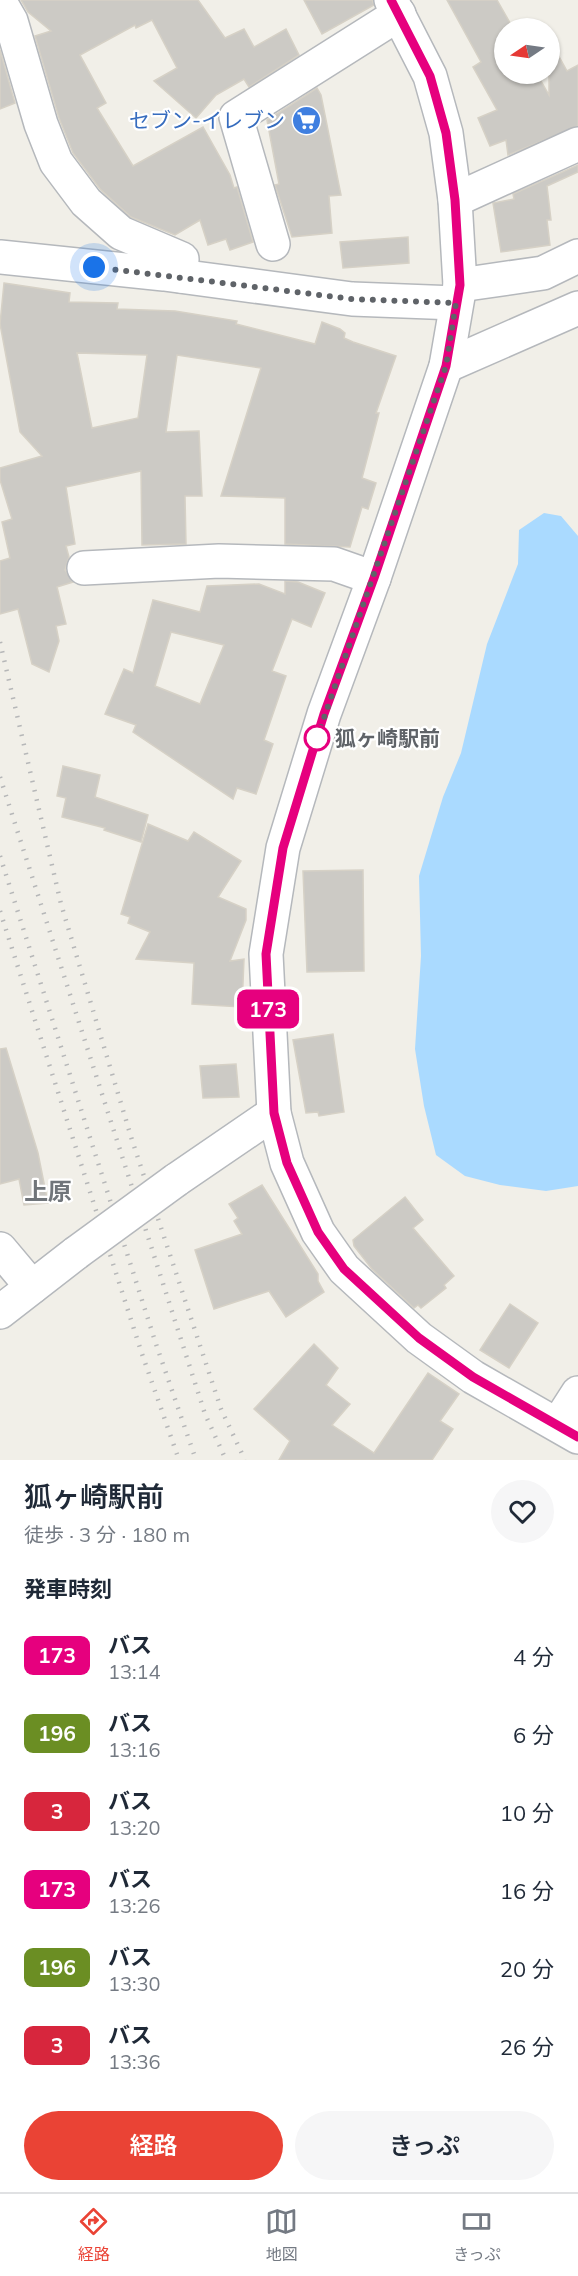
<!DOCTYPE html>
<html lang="ja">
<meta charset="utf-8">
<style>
:root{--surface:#fff;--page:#f6f6f7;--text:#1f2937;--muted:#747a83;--line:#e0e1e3;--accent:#ea4335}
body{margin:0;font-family:Mulish,"Noto Sans JP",sans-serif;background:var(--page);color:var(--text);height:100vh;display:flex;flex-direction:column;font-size:22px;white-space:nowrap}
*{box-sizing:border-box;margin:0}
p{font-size:20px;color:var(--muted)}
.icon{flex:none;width:33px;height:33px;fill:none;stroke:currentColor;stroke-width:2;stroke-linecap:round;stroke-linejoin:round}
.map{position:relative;height:1460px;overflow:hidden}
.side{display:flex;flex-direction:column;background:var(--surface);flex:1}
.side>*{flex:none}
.badge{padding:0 12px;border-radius:9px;font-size:21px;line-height:39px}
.needle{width:39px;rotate:257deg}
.controls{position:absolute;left:494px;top:18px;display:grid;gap:12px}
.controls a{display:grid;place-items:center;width:66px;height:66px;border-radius:50%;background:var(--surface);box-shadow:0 2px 4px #0004;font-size:30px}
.you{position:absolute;width:30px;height:30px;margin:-15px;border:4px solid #fff;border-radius:50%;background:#1a73e8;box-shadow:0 0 0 9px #1a73e833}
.map>.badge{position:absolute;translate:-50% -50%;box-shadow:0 0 0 3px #fff}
h2{padding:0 24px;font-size:22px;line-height:54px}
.round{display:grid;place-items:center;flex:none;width:63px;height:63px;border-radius:32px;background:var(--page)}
.overview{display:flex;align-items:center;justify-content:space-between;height:102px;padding:0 24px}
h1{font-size:28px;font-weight:600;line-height:45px}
.primary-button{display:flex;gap:12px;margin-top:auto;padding:12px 24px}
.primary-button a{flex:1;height:69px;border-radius:36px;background:var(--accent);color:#fff;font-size:24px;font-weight:600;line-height:69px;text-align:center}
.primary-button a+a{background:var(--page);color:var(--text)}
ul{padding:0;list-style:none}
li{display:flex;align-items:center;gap:18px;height:78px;padding:0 24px}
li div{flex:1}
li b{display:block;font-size:22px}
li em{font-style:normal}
li .badge{min-width:66px;font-weight:700;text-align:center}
.menu{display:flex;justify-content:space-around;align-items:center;height:84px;border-top:2px solid var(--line);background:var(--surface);font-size:16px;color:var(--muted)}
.menu a{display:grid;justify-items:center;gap:3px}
.menu .on{color:var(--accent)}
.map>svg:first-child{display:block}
</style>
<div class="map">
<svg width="578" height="1460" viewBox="0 0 578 1460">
<rect width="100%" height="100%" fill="#f1efe8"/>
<path fill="#aadaff" d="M544 513 561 516 578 536V1186L546 1191 500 1185 465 1176 436 1155 424 1106 415 1049 421 956 419 876 443 797 461 753 487 644 518 564 519 530Z"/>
<g fill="#cccac5" stroke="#d6d1c6" stroke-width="1.5" fill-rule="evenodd">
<path d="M21 0H198L225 38 244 29 254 47 286 29 299 55 249 87 244 79 216 95 196 118 154 81 177 68 152 20 136 28 135 25 80 55 106 103 97 108 133 166 203 127 230 175 234 188 237 187 253 242 230 250 226 239 208 245 200 220 175 235 131 217 100 189 73 153 59 118 35 36 51 31 28 12Z"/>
<path d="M304 0H372L374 5 322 34Z"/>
<path d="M447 0H497L513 28H504V74H537L549 95V38L567 71 578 65V126L508 155 506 140 490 146 478 118 497 110 473 67 481 62Z"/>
<path d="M0 50 15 103 0 109Z"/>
<path d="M317 88 321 95 341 195 329 196 332 233 292 237 275 185 279 184 267 120Z"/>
<path d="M578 165V172L547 186 551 220H547L550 245 501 252 493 203 514 199 513 194Z"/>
<path d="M408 237 409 263 343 268 340 242Z"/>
<path d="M4 283 70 293 69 302 118 303 117 309 175 311 237 321 236 324 315 344 322 322 340 329 345 333 344 338 353 342 396 356 376 413H379L362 478 376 483 368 509 362 507 350 547 285 544V498L221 496 261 368 177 355 166 432 199 431 202 496H185L186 544 142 545 141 471 66 487 75 544 66 546 69 557 65 570 73 582 57 587 66 624 56 626 59 641 49 672 32 664 18 609 0 614V561L10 558 2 522 12 519 0 480V468L42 456 20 432 0 324ZM77 353 147 355 138 418 92 428Z"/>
<path d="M285 581 298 582 325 593 311 627 292 619 272 671 286 676 264 740 273 744 256 794 237 788 233 799 133 732 136 725 105 714 124 669 133 673 153 600 200 612 207 586 259 584 285 594ZM171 632 224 645 200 704 155 686Z"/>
<path d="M63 766 100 775 95 797 148 815 141 842 104 830 105 828 62 817 66 798 57 796Z"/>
<path d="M148 824 188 841 194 832 241 861 218 897 246 909V920L230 961 244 959 242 1007 192 1004 194 963 136 959 150 932 128 923 130 917 121 914Z"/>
<path d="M363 870 364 971 307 972 303 871Z"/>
<path d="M333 1034 344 1112 319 1116 318 1112 306 1113 293 1040Z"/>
<path d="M6 1048 38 1153 48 1203 24 1205 19 1179 0 1184V1049Z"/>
<path d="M236 1064 239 1097 203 1098 200 1066Z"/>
<path d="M262 1185 318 1274V1281L324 1292 286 1317 269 1291 214 1309 195 1250 242 1234 234 1221 238 1218 229 1204Z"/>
<path d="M405 1197 423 1220 413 1228 454 1276 444 1285 446 1288 421 1308 418 1305 414 1308 372 1269 354 1246 353 1240Z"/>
<path d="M510 1304 538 1323 509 1368 480 1350Z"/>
<path d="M314 1344 338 1368 326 1385 350 1404 332 1425 374 1453 428 1373 459 1394 440 1421 453 1429 432 1460H279L290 1441 254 1409Z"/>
</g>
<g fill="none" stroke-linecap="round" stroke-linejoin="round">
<defs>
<g id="minor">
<path d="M391 0 430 76 446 133 455 200 460 285 446 366 374 578 324 714 283 848 266 954 274 1113 287 1163 318 1232 344 1269 419 1338 473 1377 578 1437"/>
<path d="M0 2 11 21 41 124 56 162 86 202 121 233 182 259 181 276"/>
<path d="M455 200 578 144"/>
<path d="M273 244 236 117 399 14"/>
<path d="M0 257 164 274 352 299 456 303"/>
<path d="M460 285 543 273 578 256"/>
<path d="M446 366 578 308"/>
<path d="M84 568 219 561 334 564 374 578"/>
<path d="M176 1180 274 1113"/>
<path d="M0 1249 32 1287"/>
<path d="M0 1312 76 1253"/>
<path d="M558 1424 578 1393"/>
</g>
</defs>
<use href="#minor" stroke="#b5b8bc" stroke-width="36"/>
<use href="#minor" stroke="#fff" stroke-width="33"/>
<g stroke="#b6b7b8" stroke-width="4.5" stroke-dasharray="1.5 8" stroke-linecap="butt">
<path d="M0 642 61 904 132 1140 221 1409 245 1460"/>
<path d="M0 777 205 1414 226 1460"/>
<path d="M0 856 156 1344 196 1460"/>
<path d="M0 911 141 1351 179 1460"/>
</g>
<defs>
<path id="minor-bridge" d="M76 1253 176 1180"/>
</defs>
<use href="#minor-bridge" stroke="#b5b8bc" stroke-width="36" stroke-linecap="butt"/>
<use href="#minor-bridge" stroke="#fff" stroke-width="33"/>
</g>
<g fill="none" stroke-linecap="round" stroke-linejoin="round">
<defs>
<path id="line" d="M391 0 430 76 446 133 455 200 460 285 446 366 374 578 324 714 283 848 266 954 274 1113 287 1163 318 1232 344 1269 419 1338 473 1377 578 1437"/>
</defs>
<use href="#line" stroke="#fff" stroke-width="14"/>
<use href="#line" stroke="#e6007e" stroke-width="9"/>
<path stroke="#5f6368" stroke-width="6" stroke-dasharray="0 10.8" d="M94 267 352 299 456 303 446 366 317 738"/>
</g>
<defs>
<symbol id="supermarket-disc" viewBox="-11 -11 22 22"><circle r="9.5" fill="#3f7fe0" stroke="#fff"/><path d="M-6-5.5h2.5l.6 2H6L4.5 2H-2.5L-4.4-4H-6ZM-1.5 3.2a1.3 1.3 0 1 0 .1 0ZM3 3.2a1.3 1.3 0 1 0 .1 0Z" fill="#fff"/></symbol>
</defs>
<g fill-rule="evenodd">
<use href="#supermarket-disc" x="290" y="104" width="33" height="33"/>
</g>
<circle fill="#fff" stroke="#e6007e" stroke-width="3" cx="317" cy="738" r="12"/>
<g text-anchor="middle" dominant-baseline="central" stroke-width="4.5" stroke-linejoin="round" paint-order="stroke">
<g font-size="21" fill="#366cbe" stroke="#fff" text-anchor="end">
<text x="285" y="120">セブン-イレブン</text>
</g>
<g font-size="21" font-weight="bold" fill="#5f6368" stroke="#fff" text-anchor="start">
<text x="335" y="738">狐ヶ崎駅前</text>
</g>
<g font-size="24" font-weight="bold" fill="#70757a" stroke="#fff">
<text x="48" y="1191">上原</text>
</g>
</g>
</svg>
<div class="controls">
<a><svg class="needle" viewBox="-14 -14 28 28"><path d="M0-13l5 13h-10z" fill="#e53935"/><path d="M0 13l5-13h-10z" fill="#747a83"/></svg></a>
</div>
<div class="you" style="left:94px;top:267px"></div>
<b class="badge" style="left:268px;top:1009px;background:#e6007e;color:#fff">173</b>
</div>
<section class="side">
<div class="overview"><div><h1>狐ヶ崎駅前</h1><p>徒歩 · 3 分 · 180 m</p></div><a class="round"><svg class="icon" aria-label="heart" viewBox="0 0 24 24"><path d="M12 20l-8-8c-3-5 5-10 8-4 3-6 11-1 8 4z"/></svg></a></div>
<h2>発車時刻</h2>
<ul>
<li><span class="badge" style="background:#e6007e;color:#fff">173</span><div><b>バス</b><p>13:14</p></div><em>4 分</em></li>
<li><span class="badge" style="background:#6b8e23;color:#fff">196</span><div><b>バス</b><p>13:16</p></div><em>6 分</em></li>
<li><span class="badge" style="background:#d7263d;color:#fff">3</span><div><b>バス</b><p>13:20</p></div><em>10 分</em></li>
<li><span class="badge" style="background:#e6007e;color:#fff">173</span><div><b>バス</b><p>13:26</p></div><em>16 分</em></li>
<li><span class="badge" style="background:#6b8e23;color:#fff">196</span><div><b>バス</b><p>13:30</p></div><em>20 分</em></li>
<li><span class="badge" style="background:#d7263d;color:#fff">3</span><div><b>バス</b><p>13:36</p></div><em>26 分</em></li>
</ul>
<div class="primary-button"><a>経路</a><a>きっぷ</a></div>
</section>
<nav class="menu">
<a class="on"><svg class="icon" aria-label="directions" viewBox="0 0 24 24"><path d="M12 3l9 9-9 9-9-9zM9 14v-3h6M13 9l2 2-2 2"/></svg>経路</a>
<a><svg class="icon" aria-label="map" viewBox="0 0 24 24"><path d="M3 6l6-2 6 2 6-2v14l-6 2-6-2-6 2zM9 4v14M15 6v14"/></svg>地図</a>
<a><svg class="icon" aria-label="tickets" viewBox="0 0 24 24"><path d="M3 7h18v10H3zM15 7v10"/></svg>きっぷ</a>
</nav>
